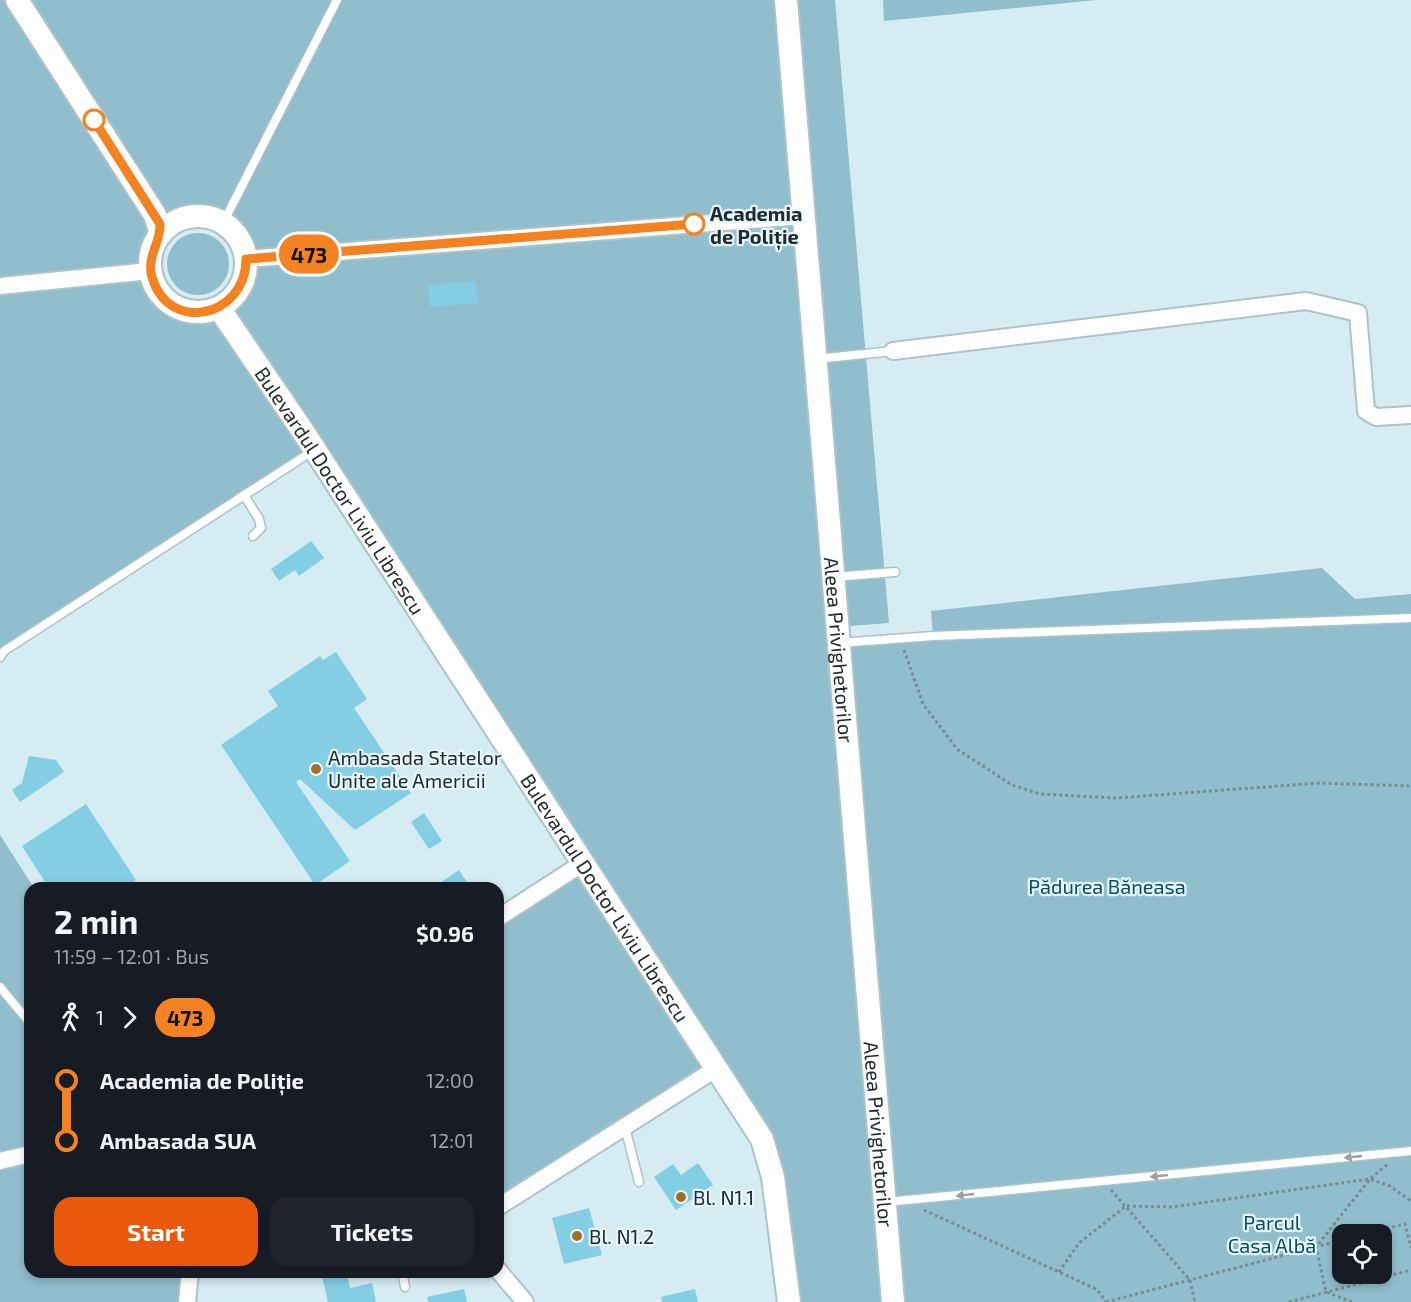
<!DOCTYPE html>
<meta charset="utf-8">
<style>
:root{--surface:#171b24;--page:#20242c;--text:#f1f3f6;--muted:#9ea1a6;--accent:#ea580c}
body{margin:0;font-family:"Exo 2",sans-serif;background:var(--page);color:var(--text);height:100vh;display:flex;flex-direction:column;font-size:22px;white-space:nowrap}
*{box-sizing:border-box;margin:0}
p{font-size:20px;color:var(--muted)}
.icon{flex:none;width:33px;height:33px;fill:none;stroke:currentColor;stroke-width:2;stroke-linecap:round;stroke-linejoin:round}
.map{position:relative;flex:1;overflow:hidden}
.details{position:absolute;left:24px;top:882px;width:480px;height:396px;display:flex;flex-direction:column;background:var(--surface);border-radius:18px;box-shadow:0 3px 9px #0003}
.details>*{flex:none}
.badge{padding:0 12px;border-radius:20px;font-size:21px;line-height:39px}
.buttons{position:absolute;left:1332px;top:1224px;display:grid;gap:12px}
.buttons a{display:grid;place-items:center;width:60px;height:60px;border-radius:12px;background:var(--surface);box-shadow:0 3px 9px #0003;font-size:30px}
.map>.badge{position:absolute;translate:-50% -50%;box-shadow:0 0 0 3px #fff}
.legs{display:flex;align-items:center;gap:9px;height:66px;padding:0 30px;font-size:20px}
.legs p{margin-inline-start:auto}
.headline{display:flex;align-items:center;justify-content:space-between;height:102px;padding:0 30px}
h1{font-size:33px;font-weight:700;line-height:45px}
.button{display:flex;gap:12px;margin-top:auto;padding:12px 30px}
.button a{flex:1;height:69px;border-radius:18px;background:var(--accent);color:#fff;font-size:24px;font-weight:700;line-height:69px;text-align:center}
.button a+a{background:var(--page);color:var(--text)}
ul{padding:0 30px;list-style:none}
li{display:flex;align-items:center;gap:21px;height:60px;font-size:22px}
li i{display:grid;place-items:center;width:9px;height:100%;margin:0 8px;background:currentColor}
li i::after{content:'';width:15px;height:15px;margin:-8px;border:4px solid;border-radius:50%;background:var(--surface)}
li p{margin-inline-start:auto}
li:first-child i{background:linear-gradient(#0000 50%,currentColor 0)}
li:last-child i{background:linear-gradient(currentColor 50%,#0000 0)}
.map>svg:first-child{display:block}
</style>
<div class="map">
<svg width="1411" height="1302" viewBox="0 0 1411 1302">
<rect width="100%" height="100%" fill="#d5ecf3"/>
<g fill="#90becc" fill-rule="evenodd">
<path d="M0 0H835L889 623 838 627 839 643 933 636 931 611 1322 568 1355 599 1411 594V1302H789L773 1177 717 1069 498 1207V918L583 863 315 450 0 657ZM192 216C260 213 263 311 200 312 187 312 176 309 166 300 134 272 154 224 192 216ZM1342 1234H1382V1274H1342Z"/>
<path d="M883 0H1096L884 21Z"/>
<circle cx="198" cy="264" r="31"/>
<path d="M0 835 34 888H30V1272H190L187 1302H0Z"/>
</g>
<g fill="#84cee3">
<path d="M476 281 478 303 430 307 428 285Z"/>
<path d="M311 541 324 558 299 576 295 570 279 581 271 569Z"/>
<path d="M336 652 367 699 354 708 411 793 355 830 300 779 296 782 350 861 315 885 221 745 278 706 268 691 320 656 323 660Z"/>
<path d="M29 756 56 760 64 772 20 802 12 790 22 783Z"/>
<path d="M86 804 136 880 133 882 136 888H49L22 846Z"/>
<path d="M424 813 442 841 429 849 411 822Z"/>
<path d="M459 870 471 888H433Z"/>
<path d="M698 1163 713 1185 676 1210 654 1177 673 1164 681 1175Z"/>
<path d="M589 1208 602 1255 564 1264 552 1218Z"/>
<path d="M347 1272 350 1288 372 1283 376 1302H328L322 1276Z"/>
<path d="M464 1289 467 1302H428L427 1297Z"/>
<path d="M695 1289 698 1302H662L661 1297Z"/>
</g>
<g fill="none" stroke-linecap="round" stroke-linejoin="round">
<defs>
<g id="lane">
<path d="M223 223 337 0"/>
<path d="M816 359 893 351"/>
<path d="M244 495 259 519 261 528 253 536"/>
<path d="M834 577 895 572"/>
<path d="M839 643 933 636 1411 618"/>
<path d="M0 657 4 651 314 450"/>
<path d="M0 987 30 1023"/>
<path d="M625 1127 639 1182"/>
<path d="M886 1202 1411 1151"/>
<path d="M402 1272 405 1287"/>
</g>
<g id="street">
<path d="M246 259 803 216"/>
<path d="M0 286 150 271"/>
<path d="M893 351 1306 301 1358 313 1366 411 1376 417 1411 415"/>
<path d="M498 918 583 863"/>
<path d="M0 1161 30 1154"/>
<path d="M498 1207 717 1068"/>
<path d="M498 1270 525 1302"/>
<path d="M187 1302 190 1272"/>
</g>
<g id="secondary">
<path d="M17 0 155 215 161 234"/>
<path id="s1" d="M786 0 893 1302"/>
<circle cx="198" cy="264" r="48"/>
<path id="s2" d="M219 308 304 433 762 1139 773 1177 789 1302"/>
</g>
</defs>
<use href="#lane" stroke="#adc3ca" stroke-width="11"/>
<use href="#street" stroke="#adc3ca" stroke-width="20"/>
<use href="#secondary" stroke="#adc3ca" stroke-width="26"/>
<g stroke="#7b8b90" stroke-width="3" stroke-dasharray="3 3" stroke-linecap="butt">
<path d="M904 650 923 704 957 749 1012 785 1040 794 1116 798 1319 783 1411 786"/>
<path d="M1111 1190 1190 1280 1195 1302"/>
<path d="M924 1210 1094 1288 1101 1294 1105 1302"/>
<path d="M1363 1234 1405 1224 1411 1248"/>
<path d="M1059 1272 1079 1243 1126 1206 1172 1207 1370 1179 1390 1186 1411 1201"/>
<path d="M1106 1302 1342 1240"/>
<path d="M1289 1302 1411 1270"/>
<path d="M1352 1302 1326 1292 1316 1247 1370 1179 1388 1164"/>
</g>
<use href="#lane" stroke="#fff" stroke-width="8"/>
<use href="#street" stroke="#fff" stroke-width="16"/>
<use href="#secondary" stroke="#fff" stroke-width="22"/>
</g>
<defs><path id="oneway-solid" d="M-6-.8H1V-3.2L6.5 0L1 3.2V.8H-6Z" transform="scale(1.5)"/></defs>
<g fill="#9b9fa0">
<use href="#oneway-solid" transform="translate(1353 1157) rotate(174)"/>
<use href="#oneway-solid" transform="translate(1159 1176) rotate(174)"/>
<use href="#oneway-solid" transform="translate(965 1195) rotate(174)"/>
</g>
<g fill="none" stroke-linecap="round" stroke-linejoin="round">
<defs>
<path id="line-1" d="M94 120 160 224C161 243 146 257 152 277 168 334 246 318 246 259L694 224"/>
</defs>
<use href="#line-1" stroke="#fff" stroke-width="14"/>
<use href="#line-1" stroke="#f58220" stroke-width="9"/>
</g>
<g fill="#fff" stroke="#f58220" stroke-width="3">
<circle cx="94" cy="120" r="10"/>
<circle cx="694" cy="224" r="10"/>
</g>
<g fill="#a36c28" stroke="#e6f8fe" stroke-width="2">
<circle cx="316" cy="769" r="6"/>
<circle cx="681" cy="1197" r="6"/>
<circle cx="577" cy="1236" r="6"/>
</g>
<g text-anchor="middle" dominant-baseline="central" stroke-width="4.5" stroke-linejoin="round" paint-order="stroke">
<g font-size="20" font-weight="bold" fill="#212a2d" stroke="#e6f8fe" text-anchor="start">
<text x="710" y="213">Academia<tspan x="710" dy="23">de Poliție</tspan></text>
</g>
<g font-size="20" fill="#212a2d" stroke="#e6f8fe">
<text stroke="none"><textPath href="#s2" startOffset="219">Bulevardul Doctor Liviu Librescu</textPath></text>
<text stroke="none"><textPath href="#s1" startOffset="652">Aleea Privighetorilor</textPath></text>
<text stroke="none"><textPath href="#s2" startOffset="705">Bulevardul Doctor Liviu Librescu</textPath></text>
<text stroke="none"><textPath href="#s1" startOffset="1138">Aleea Privighetorilor</textPath></text>
</g>
<g font-size="20" fill="#212a2d" stroke="#e6f8fe" text-anchor="start">
<text x="328" y="757">Ambasada Statelor<tspan x="328" dy="23">Unite ale Americii</tspan></text>
<text x="693" y="1197">Bl. N1.1</text>
<text x="589" y="1236">Bl. N1.2</text>
</g>
<g font-size="20" fill="#094c5b" stroke="#e6f8fe">
<text x="1107" y="886">Pădurea Băneasa</text>
<text x="1272" y="1222">Parcul<tspan x="1272" dy="23">Casa Albă</tspan></text>
</g>
</g>
</svg>
<div class="buttons">
<a><svg class="icon" aria-label="locate" viewBox="0 0 24 24"><circle cx="12" cy="12" r="6"/><path d="M12 2v4M12 18v4M2 12h4M18 12h4"/></svg></a>
</div>
<b class="badge" style="left:309px;top:254px;background:#f58220;color:#111">473</b>
<section class="details">
<div class="headline"><div><h1>2 min</h1><p>11:59 – 12:01 · Bus</p></div><b>$0.96</b></div>
<div class="legs"><svg class="icon" aria-label="walk" viewBox="0 0 24 24"><circle cx="13" cy="4" r="2"/><path d="M13 8l-2 6 4 7M11 14l-3 7M7 12l3-4h3l4 4"/></svg>1<svg class="icon" aria-label="forward" viewBox="0 0 24 24"><path d="M9 5l7 7-7 7"/></svg><b class="badge" style="background:#f58220;color:#111">473</b></div>
<ul>
<li><i style="color:#f58220"></i><b>Academia de Poliție</b><p>12:00</p></li>
<li><i style="color:#f58220"></i><b>Ambasada SUA</b><p>12:01</p></li>
</ul>
<div class="button"><a>Start</a><a>Tickets</a></div>
</section>
</div>
